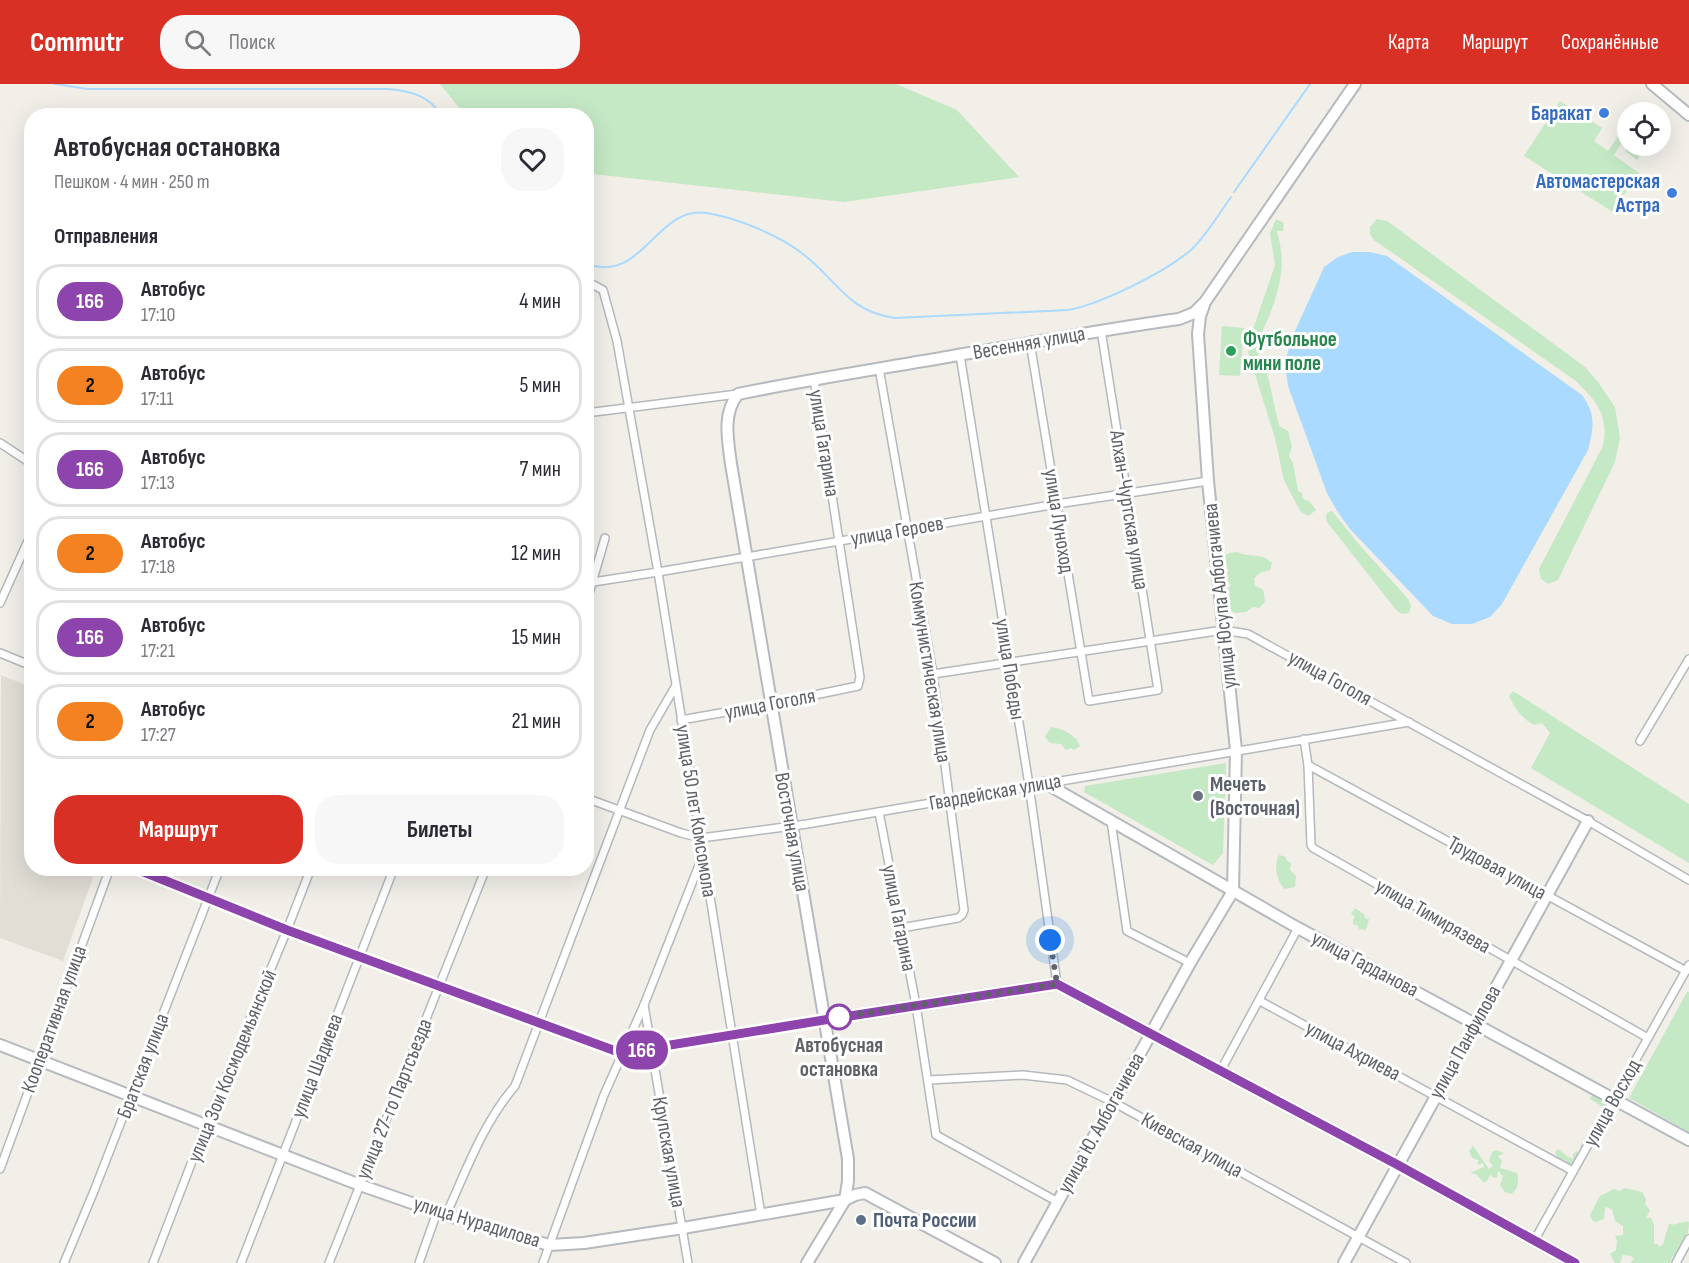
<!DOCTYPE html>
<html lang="ru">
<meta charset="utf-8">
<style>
:root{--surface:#fff;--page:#f7f7f7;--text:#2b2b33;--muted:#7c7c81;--line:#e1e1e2;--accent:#d93025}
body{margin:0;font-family:"Sofia Sans Condensed",sans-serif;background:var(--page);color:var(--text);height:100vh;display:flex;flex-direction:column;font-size:22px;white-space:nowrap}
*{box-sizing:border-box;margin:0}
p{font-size:20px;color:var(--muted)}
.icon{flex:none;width:33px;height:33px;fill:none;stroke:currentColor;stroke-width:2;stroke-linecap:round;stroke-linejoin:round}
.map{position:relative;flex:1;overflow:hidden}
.side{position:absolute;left:24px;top:24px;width:570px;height:768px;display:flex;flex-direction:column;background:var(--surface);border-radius:24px;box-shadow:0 6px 24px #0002}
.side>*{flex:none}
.badge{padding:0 12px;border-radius:20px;font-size:21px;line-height:39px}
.controls{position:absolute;left:1617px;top:18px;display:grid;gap:12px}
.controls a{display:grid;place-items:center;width:54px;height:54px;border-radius:50%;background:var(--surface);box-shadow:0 6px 24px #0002;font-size:30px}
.you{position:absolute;width:30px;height:30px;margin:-15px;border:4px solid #fff;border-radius:50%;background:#1a73e8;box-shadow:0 0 0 9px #1a73e833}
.map>.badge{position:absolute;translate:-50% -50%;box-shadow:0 0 0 3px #fff}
h2{padding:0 30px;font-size:22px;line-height:54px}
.round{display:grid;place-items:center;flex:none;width:63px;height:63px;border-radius:24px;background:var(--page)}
.headline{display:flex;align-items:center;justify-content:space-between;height:102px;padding:0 30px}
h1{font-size:28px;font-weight:700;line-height:45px}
.cta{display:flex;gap:12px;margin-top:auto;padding:12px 30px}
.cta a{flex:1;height:69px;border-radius:24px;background:var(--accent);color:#fff;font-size:24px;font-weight:700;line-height:69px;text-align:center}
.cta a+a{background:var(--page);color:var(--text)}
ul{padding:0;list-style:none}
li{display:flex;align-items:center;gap:18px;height:75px;margin:0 12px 9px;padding:0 18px;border:3px solid var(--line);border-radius:24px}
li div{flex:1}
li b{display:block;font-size:22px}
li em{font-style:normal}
li .badge{min-width:66px;font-weight:700;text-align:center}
header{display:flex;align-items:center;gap:36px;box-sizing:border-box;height:84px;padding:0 30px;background:var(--accent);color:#fff}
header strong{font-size:28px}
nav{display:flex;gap:33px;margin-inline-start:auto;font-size:21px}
.search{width:420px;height:54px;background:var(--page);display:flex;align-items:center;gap:15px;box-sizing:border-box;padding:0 21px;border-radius:24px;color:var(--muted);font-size:22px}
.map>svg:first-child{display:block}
</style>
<header>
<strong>Commutr</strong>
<div class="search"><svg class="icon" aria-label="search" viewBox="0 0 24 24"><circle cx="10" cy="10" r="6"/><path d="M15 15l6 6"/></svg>Поиск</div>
<nav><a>Карта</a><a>Маршрут</a><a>Сохранённые</a></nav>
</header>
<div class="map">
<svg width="1689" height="1179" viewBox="0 0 1689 1179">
<rect width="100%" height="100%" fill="#f1efe8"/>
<path fill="#e1ded6" d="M1 591 31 603 32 784 96 785 63 877 0 854Z"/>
<g fill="#c5e8c5">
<path d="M440 0H896L957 26 1019 93 844 118 593 90 587 84 586 32 465 31Z"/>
<path d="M1560 17 1602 44 1594 57 1608 67 1619 51 1625 54 1614 71 1639 89 1613 128 1524 72Z"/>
<path d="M1629 62H1635L1643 67 1637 76 1625 67Z"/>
<path d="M1276 135 1284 139 1283 147H1277C1286 179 1281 200 1270 230 1266 240 1261 247 1261 257L1255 263 1259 267 1258 274 1268 293 1279 342 1288 347 1292 362 1289 372 1293 379 1298 407 1302 409 1303 415 1310 418 1316 426 1308 432 1300 427 1284 396 1275 354 1248 268 1251 262 1249 257 1275 181 1270 149Z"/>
<path d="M1377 135 1387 137 1585 283 1598 298 1615 323 1620 354 1615 378 1558 496 1548 500 1541 495 1539 485 1603 362C1609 331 1597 318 1576 297L1374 156 1370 150V143Z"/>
<path d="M1222 242 1244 244 1240 292 1219 291Z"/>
<path d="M1332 427 1356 457 1409 516 1411 522 1409 529 1402 530 1397 527 1327 438 1326 433 1327 429Z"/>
<path d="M1237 468C1248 474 1262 468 1272 479L1270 486 1260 489 1254 494 1255 502C1265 505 1264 508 1265 518L1259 524 1253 523 1246 528 1235 529 1229 525 1230 517 1227 514V504L1231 502 1224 491 1228 487 1225 472 1229 469Z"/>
<path d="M1513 607 1689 720V779L1531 684 1550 649 1542 639 1534 641C1521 633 1515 625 1509 612Z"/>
<path d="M1051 643C1062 644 1076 651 1080 662L1074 666 1071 664 1066 666 1061 660C1053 659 1050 661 1045 653Z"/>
<path d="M1226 679 1223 769 1213 781 1084 708 1085 702Z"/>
<path d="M1279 771 1286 773V776L1291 779 1290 786 1296 792 1295 803 1284 805C1277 796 1273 781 1279 771Z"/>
<path d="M1355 824 1364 830 1365 834 1369 835 1366 846 1359 845 1358 842 1353 840 1354 832 1351 830Z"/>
<path d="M1687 908H1689V1048L1629 1014Z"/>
<path d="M1592 1011 1610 1020 1584 1066 1580 1063 1603 1023 1590 1015Z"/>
<path d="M1473 1062 1489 1085 1493 1082 1489 1077 1492 1068 1496 1066 1504 1069 1498 1072 1502 1077 1500 1084 1517 1089C1519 1096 1519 1105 1511 1110L1505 1108 1500 1101 1503 1092 1498 1087 1497 1094 1492 1093 1491 1090 1486 1098H1483L1476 1090 1470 1089 1484 1083 1483 1079 1478 1081V1076L1472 1074 1469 1067Z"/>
<path d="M1558 1065 1568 1073 1572 1074 1573 1077V1070L1577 1067 1579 1072 1574 1081 1573 1079 1571 1082 1565 1076 1557 1074 1555 1068Z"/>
<path d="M1625 1104 1642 1108 1646 1115 1645 1120 1650 1126 1646 1134H1651L1654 1141V1160H1658L1659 1163 1663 1160 1669 1140C1677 1142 1681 1137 1689 1138 1689 1150 1683 1167 1672 1173L1670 1179H1630L1634 1175 1631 1172 1623 1171 1620 1179H1615L1610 1170 1616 1166 1617 1157 1615 1152 1623 1151V1142L1615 1137 1612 1125 1605 1123 1604 1135 1596 1138 1593 1137 1590 1131 1600 1112 1614 1105 1620 1107Z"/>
</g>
<path fill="#aadaff" d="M1352 168H1370L1387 172 1582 311C1596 331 1594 343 1588 366L1502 520 1490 533 1472 540H1452L1433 532 1350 445 1337 427 1327 409 1288 302 1285 279 1291 256 1324 183 1338 173Z"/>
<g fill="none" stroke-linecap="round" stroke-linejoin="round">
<g stroke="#aadaff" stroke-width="2">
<path d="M55 0 88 5H388C410 7 429 11 442 32"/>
<path d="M1234 108 1310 0"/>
<path d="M586 180C644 200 655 122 706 129 736 133 780 152 803 170 837 196 848 228 895 234L1068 226C1101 220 1166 188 1192 165 1207 150 1219 130 1231 113"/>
</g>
<defs>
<g id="street">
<path d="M189 32V29"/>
<path d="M586 197 603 206 617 257 658 488 761 1131"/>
<path d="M1030 258 1089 617 1158 606 1101 246"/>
<path d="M960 271 1029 701 1057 900"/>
<path d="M879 284 933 590 964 826 962 831 958 834 901 844"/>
<path d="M586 329 738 310"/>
<path d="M0 359 32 380"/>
<path d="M586 497 593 498 658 488 1057 420 1208 397"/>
<path d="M0 519 32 448"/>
<path d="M586 520 605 454"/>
<path d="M0 569 32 582"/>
<path d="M933 590 1223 546 1248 550 1588 737 1689 796"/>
<path d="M681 636 771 620 858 602 860 593 814 295"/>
<path d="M1304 655 1308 681 1311 761 1313 764 1648 954"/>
<path d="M1640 657 1689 575"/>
<path d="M1308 681 1686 887"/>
<path d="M586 714 681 749 701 754 807 740 1409 638"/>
<path d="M879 728 916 921 936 1051 1058 1118"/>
<path d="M1111 737 1127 847 1190 879"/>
<path d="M134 784 287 846 621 969 824 936"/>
<path d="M1260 917 1573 1087"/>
<path d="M644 921 688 1179"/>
<path d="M1221 986 1298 844"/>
<path d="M928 996 1023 991 1067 996 1113 1018 1406 1179"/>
<path d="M0 1085 110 784"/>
<path d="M446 1131C466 1087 483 1039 515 1002L650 646 675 603"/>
<path d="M1534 1157 1689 881"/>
<path d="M64 1179 94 1107 220 784"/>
<path d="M153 1179 206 1041 287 846 311 784"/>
<path d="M241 1179 394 784"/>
<path d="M329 1179 486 784"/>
<path d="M419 1179 437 1128"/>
<path d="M543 1179 604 1011 644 921 703 771"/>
<path d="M1676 1179 1689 1155"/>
</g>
<g id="secondary">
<path d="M1652 0 1689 31"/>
<path d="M1045 699 1298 844 1689 1056"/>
<path d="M824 936 1057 900 1398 1081 1575 1179"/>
<path d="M0 961 360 1101 446 1131 549 1161 584 1159 683 1144 845 1116 855 1111 865 1109 995 1179"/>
<path d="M807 1179 845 1116 848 1097V1075L731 380C728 356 722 330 738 310 811 295 885 284 958 271 1032 259 1105 245 1179 235L1194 229 1205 218 1355 0"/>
<path d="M1024 1179 1190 879 1233 807 1236 666 1208 397 1198 250 1200 232 1204 221"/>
<path d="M1344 1179 1588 737"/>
</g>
</defs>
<use href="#street" stroke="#b5b8bc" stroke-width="10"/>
<use href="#secondary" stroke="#b6babf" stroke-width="14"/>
<use href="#street" stroke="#fff" stroke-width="7"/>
<use href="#secondary" stroke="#fff" stroke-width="10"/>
</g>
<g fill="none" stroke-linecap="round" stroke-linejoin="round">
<defs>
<path id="line" d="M134 784 287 846 621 969 824 936 1057 900 1398 1081 1575 1179"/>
</defs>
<use href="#line" stroke="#fff" stroke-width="14"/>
<use href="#line" stroke="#8e44ad" stroke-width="9"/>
<path stroke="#5f6368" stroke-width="6" stroke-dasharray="0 10.8" d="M839 933 1057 900 1050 856"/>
</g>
<g fill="#3f7fe0" stroke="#fff" stroke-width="2">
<circle cx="1604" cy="29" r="6"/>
<circle cx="1672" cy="109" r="6"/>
</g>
<circle fill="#2e9e5b" stroke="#fff" stroke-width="2" cx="1231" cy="267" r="6"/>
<circle fill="#6b7280" stroke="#fff" stroke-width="2" cx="1198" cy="712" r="6"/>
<circle fill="#fff" stroke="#8e44ad" stroke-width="3" cx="839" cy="933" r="12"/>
<circle fill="#5c6f8a" stroke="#fff" stroke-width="2" cx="861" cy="1136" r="6"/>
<g text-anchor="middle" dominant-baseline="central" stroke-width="6" stroke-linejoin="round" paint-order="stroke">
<g font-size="21" font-weight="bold" fill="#366cbe" stroke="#fff" text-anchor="end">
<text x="1592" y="29">Баракат</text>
<text x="1660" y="97">Автомастерская<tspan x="1660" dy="24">Астра</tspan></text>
</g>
<g font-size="21" font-weight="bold" fill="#27864d" stroke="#fff" text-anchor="start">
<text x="1243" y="255">Футбольное<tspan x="1243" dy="24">мини поле</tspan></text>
</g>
<g font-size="21" fill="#5f6368" stroke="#fff">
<text transform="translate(1029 259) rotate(-10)">Весенняя улица</text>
<text transform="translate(824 359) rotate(81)">улица Гагарина</text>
<text transform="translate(1129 426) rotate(81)">Алхан-Чуртская улица</text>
<text transform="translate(1059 437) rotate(81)">улица Луноход</text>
<text transform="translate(897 447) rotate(-10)">улица Героев</text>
<text transform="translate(1220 512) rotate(-96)">улица Юсупа Албогачиева</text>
<text transform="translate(1010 585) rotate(81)">улица Победы</text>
<text transform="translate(930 588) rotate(81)">Коммунистическая улица</text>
<text transform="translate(1330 594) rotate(29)">улица Гоголя</text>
<text transform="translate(770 620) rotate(-11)">улица Гоголя</text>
<text transform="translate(995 708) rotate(-10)">Гвардейская улица</text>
<text transform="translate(696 727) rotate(81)">улица 50 лет Комсомола</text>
<text transform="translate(792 748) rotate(80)">Восточная улица</text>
<text transform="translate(1497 784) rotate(29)">Трудовая улица</text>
<text transform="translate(1433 832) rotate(30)">улица Тимирязева</text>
<text transform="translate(899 834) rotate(79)">улица Гагарина</text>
<text transform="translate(1365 880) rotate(28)">улица Гарданова</text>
<text transform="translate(54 935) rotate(-70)">Кооперативная улица</text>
<text transform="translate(1465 958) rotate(-61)">улица Панфилова</text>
<text transform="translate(1353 967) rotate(28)">улица Ахриева</text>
<text transform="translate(143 982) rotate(-69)">Братская улица</text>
<text transform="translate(232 982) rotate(-68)">улица Зои Космодемьянской</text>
<text transform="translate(317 982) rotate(-69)">улица Шадиева</text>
<text transform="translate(394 1015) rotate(-68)">улица 27-го Партсъезда</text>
<text transform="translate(1612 1019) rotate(-61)">улица Восход</text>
<text transform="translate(1101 1039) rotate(-61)">улица Ю. Албогачиева</text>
<text transform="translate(1192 1061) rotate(29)">Киевская улица</text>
<text transform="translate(669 1068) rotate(80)">Крупская улица</text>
<text transform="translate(477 1138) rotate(17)">улица Нурадилова</text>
</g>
<g font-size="21" font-weight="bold" fill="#5b616d" stroke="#fff" text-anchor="start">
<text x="1210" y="700">Мечеть<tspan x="1210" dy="24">(Восточная)</tspan></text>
</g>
<g font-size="21" font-weight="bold" fill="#5f6368" stroke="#fff">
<text x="839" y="961">Автобусная<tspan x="839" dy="24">остановка</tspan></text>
</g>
<g font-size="21" font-weight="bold" fill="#4e5e75" stroke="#fff" text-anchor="start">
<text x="873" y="1136">Почта России</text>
</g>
</g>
</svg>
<div class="controls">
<a><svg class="icon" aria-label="locate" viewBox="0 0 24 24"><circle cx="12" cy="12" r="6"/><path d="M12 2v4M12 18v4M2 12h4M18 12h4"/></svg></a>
</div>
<div class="you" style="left:1050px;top:856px"></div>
<b class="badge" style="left:642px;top:966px;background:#8e44ad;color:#fff">166</b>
<section class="side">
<div class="headline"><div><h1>Автобусная остановка</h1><p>Пешком · 4 мин · 250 m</p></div><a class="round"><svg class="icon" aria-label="heart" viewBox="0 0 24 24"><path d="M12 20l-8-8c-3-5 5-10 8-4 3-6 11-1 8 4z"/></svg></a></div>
<h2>Отправления</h2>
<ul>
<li><span class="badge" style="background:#8e44ad;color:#fff">166</span><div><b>Автобус</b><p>17:10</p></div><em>4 мин</em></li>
<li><span class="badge" style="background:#f58220;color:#111">2</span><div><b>Автобус</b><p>17:11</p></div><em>5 мин</em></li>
<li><span class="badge" style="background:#8e44ad;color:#fff">166</span><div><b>Автобус</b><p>17:13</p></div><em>7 мин</em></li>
<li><span class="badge" style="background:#f58220;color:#111">2</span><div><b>Автобус</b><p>17:18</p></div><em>12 мин</em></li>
<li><span class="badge" style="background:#8e44ad;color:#fff">166</span><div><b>Автобус</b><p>17:21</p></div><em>15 мин</em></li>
<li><span class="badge" style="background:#f58220;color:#111">2</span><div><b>Автобус</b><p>17:27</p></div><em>21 мин</em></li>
</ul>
<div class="cta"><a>Маршрут</a><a>Билеты</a></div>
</section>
</div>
